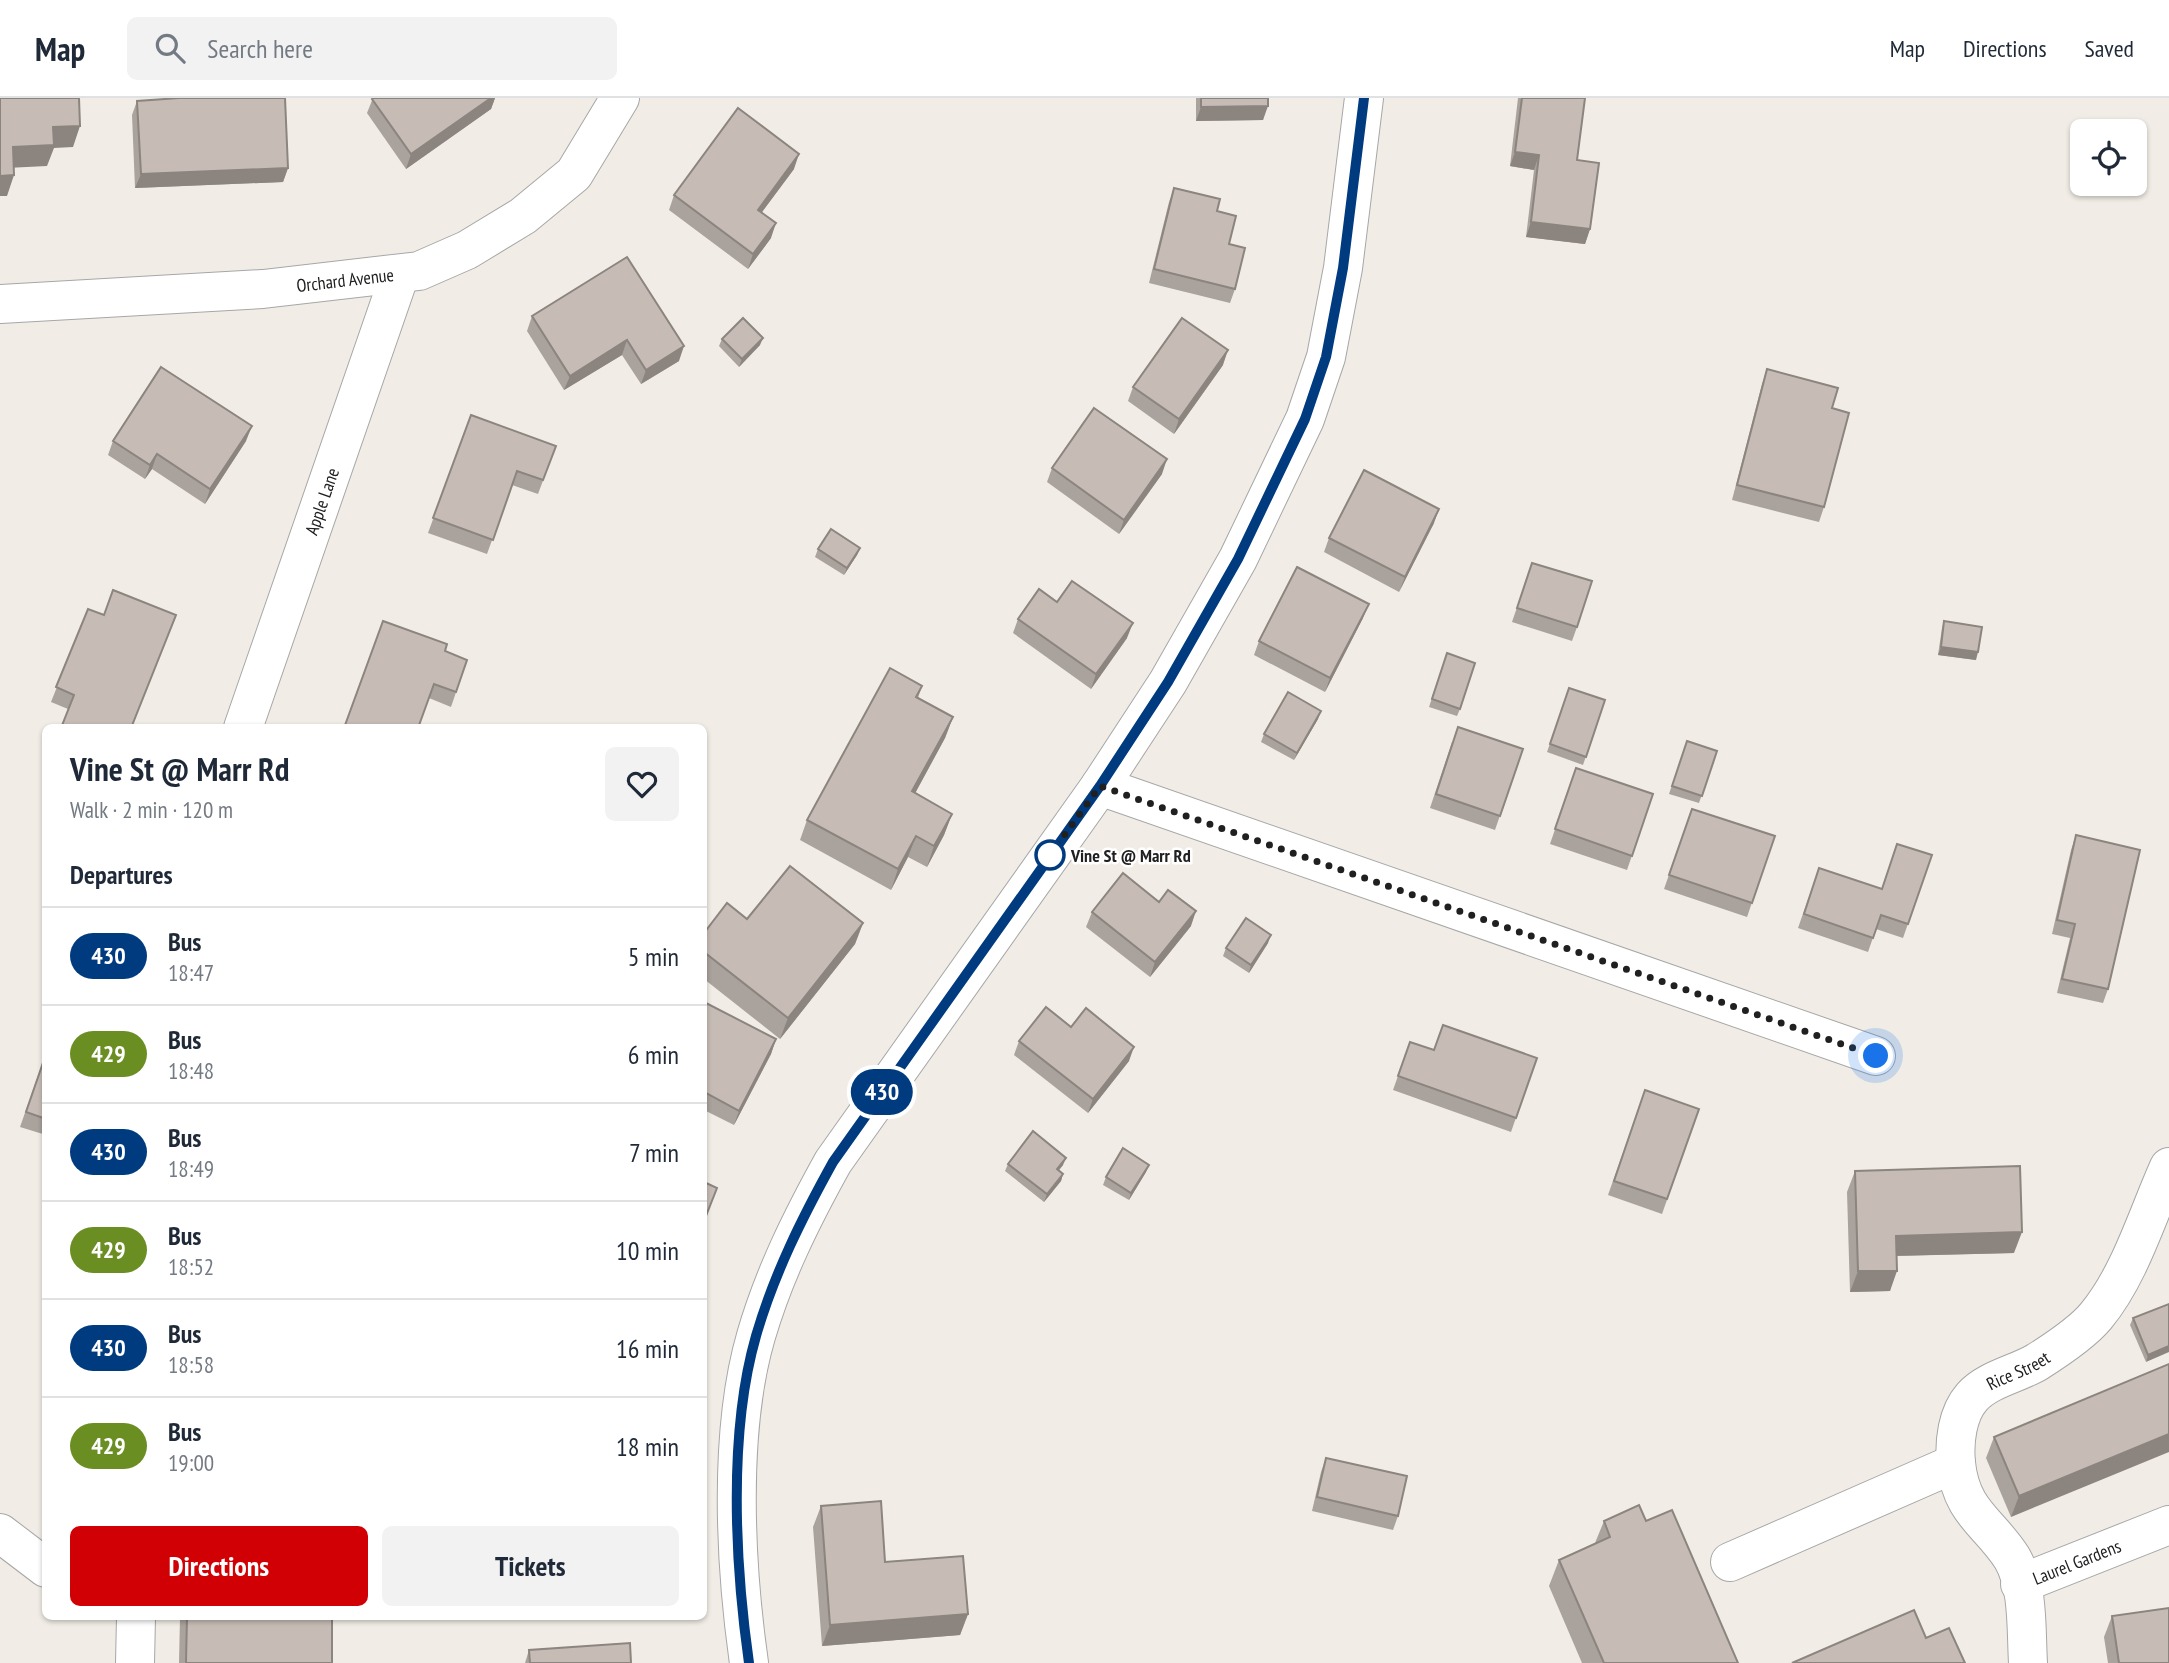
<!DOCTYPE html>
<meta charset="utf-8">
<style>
:root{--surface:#fff;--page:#f2f2f3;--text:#1f2937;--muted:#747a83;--line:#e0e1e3;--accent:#d00004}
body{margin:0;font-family:"PT Sans Narrow",sans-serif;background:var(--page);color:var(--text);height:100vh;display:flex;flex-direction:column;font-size:26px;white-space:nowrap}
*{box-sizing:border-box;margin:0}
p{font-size:23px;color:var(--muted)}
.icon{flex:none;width:38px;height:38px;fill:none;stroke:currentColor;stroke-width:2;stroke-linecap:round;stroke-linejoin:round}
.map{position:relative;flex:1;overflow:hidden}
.details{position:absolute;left:42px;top:626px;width:665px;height:896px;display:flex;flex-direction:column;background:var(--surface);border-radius:10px;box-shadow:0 2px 5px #0004}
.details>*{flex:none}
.badge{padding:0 14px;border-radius:23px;font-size:24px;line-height:46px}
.controls{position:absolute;left:2070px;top:21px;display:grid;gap:14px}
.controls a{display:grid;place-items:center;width:77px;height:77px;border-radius:10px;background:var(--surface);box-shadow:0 2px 5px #0004;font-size:35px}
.you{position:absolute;width:35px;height:35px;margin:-18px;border:5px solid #fff;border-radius:50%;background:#1a73e8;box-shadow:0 0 0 10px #1a73e833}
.map>.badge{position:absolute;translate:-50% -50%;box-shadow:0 0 0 4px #fff}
h2{padding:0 28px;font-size:26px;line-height:63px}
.round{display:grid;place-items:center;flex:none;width:74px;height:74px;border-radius:10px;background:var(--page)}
.summary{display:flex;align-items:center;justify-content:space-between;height:119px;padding:0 28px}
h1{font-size:33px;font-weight:600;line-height:52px}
.action{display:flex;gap:14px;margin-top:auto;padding:14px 28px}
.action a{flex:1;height:80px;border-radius:10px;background:var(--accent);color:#fff;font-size:28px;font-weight:600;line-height:80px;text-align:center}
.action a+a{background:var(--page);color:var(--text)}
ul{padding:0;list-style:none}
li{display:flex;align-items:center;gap:21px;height:98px;padding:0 28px;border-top:2px solid var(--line)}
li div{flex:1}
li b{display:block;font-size:26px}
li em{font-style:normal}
li .badge{min-width:77px;font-weight:700;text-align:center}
header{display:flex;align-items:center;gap:42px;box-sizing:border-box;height:98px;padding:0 35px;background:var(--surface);border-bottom:2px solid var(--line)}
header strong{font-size:33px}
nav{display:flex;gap:38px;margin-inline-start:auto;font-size:24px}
.search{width:490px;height:63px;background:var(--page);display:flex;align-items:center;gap:18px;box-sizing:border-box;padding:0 24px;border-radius:10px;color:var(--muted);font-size:26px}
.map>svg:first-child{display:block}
</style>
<header>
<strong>Map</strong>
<div class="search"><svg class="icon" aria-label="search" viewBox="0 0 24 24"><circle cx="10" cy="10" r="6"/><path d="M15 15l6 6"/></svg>Search here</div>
<nav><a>Map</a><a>Directions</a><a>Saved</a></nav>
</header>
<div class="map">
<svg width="2169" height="1565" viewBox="0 0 2169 1565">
<rect width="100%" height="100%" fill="#f1ede6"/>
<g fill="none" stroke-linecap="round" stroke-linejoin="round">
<defs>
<g id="minor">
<path id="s1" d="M0 206 263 191 419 173 467 152 523 118 574 76 620 0"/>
<path id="s2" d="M243 630 400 176"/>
<path d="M1100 688 1876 958"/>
<path d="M0 1435 46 1470"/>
<path d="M1730 1464 1956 1365"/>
<path id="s3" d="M2020 1486 2169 1427"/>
<path d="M135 1565 136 1519"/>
<path d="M749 1565C735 1467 728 1334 756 1238 774 1176 802 1120 833 1064L1100 688 1168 584 1238 461 1305 321 1326 259 1343 170 1364 0"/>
<path id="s4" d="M2028 1565C2026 1533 2029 1489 2012 1460 1989 1424 1961 1415 1956 1365 1954 1344 1957 1316 1972 1299 1988 1281 2017 1276 2037 1264 2056 1252 2082 1235 2096 1218 2130 1177 2147 1118 2169 1069"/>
</g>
</defs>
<use href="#minor" stroke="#a7a7a7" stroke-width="40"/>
<use href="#minor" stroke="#fff" stroke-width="38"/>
</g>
<g fill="#aaa29c">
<path d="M173 0H285L288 70 283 84 135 90 132 17 137 3 173 1Z"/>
<path d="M373 0H495L491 11 406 71 367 15Z"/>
<path d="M1196 0H1268L1263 22 1196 23Z"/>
<path d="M1518 0H1585L1577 62 1590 131 1585 146 1526 139 1534 72 1510 68Z"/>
<path d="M794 71 762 114 771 140 748 171 669 112 674 97Z"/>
<path d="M1174 90 1229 146 1235 191 1230 205 1149 185 1169 104Z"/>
<path d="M627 159 679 263 641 286 622 257 564 292 527 233 532 218Z"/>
<path d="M722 241 760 247 739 269 719 248Z"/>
<path d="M1223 267 1174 336 1128 303 1133 289Z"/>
<path d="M1767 271 1832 310 1824 409 1819 424 1732 402 1762 286Z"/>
<path d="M471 317 556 348 538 396 512 387 487 456 428 435Z"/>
<path d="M113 343H246L205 406 152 371 145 381 108 357Z"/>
<path d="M1052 370 1162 376 1119 436 1047 384Z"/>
<path d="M1434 425 1399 494 1324 454 1329 440Z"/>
<path d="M860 450 857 457 844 477 815 459 818 451Z"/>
<path d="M1532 465 1577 529 1572 543 1512 524Z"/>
<path d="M88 511 131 630 68 611 51 604Z"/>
<path d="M1363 520 1325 594 1254 557 1259 543Z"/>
<path d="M1018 521 1127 540 1091 591 1013 535Z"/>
<path d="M1944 523 1976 562 1938 557 1942 530Z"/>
<path d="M445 553 467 562 451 609 429 600Z"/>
<path d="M1447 555 1460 611 1457 618 1429 609Z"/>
<path d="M922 588 918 600 953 619 945 640 915 695 952 716 944 737 927 769 908 759 891 792 800 742 807 722Z"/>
<path d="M1569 590 1605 602 1583 667 1547 654Z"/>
<path d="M1318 621 1294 662 1261 644 1264 636Z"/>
<path d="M1687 643 1717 653 1699 705 1669 696Z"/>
<path d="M1452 644 1523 651 1495 732 1430 710Z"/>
<path d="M1576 670 1653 696 1627 772 1550 746Z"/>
<path d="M1692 711 1775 738 1747 819 1664 791Z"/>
<path d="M2076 737 2108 891 2103 905 2057 895 2070 840 2052 836 2071 752Z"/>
<path d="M1932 757 1903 840 1876 831 1868 854 1798 830 1819 770 1882 791Z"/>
<path d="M1159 804 1191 828 1150 879 1086 829 1092 814Z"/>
<path d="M747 821 863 825 855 846 780 941 704 881V835Z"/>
<path d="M1268 845 1249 875 1223 858 1226 850Z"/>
<path d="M704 904 776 941 771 956 734 1027 704 1012Z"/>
<path d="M1071 929 1129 963 1088 1015 1014 957 1019 943Z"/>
<path d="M1410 944 1434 952 1537 960 1511 1034 1393 992Z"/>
<path d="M46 955V1037L20 1029Z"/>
<path d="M1645 992 1699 1011 1662 1116 1608 1097Z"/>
<path d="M1008 1066 1063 1067 1059 1072 1063 1076 1061 1083 1044 1104 1005 1073Z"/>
<path d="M1855 1073 2014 1155 1897 1158 1890 1193 1850 1194 1847 1094Z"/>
<path d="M1146 1074 1129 1102 1103 1087 1106 1079Z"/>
<path d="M2169 1206 2146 1264 2130 1227 2133 1220Z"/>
<path d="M2169 1266 2011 1419 1986 1360 1994 1339Z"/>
<path d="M1326 1360 1398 1418 1393 1432 1312 1413 1321 1374Z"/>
<path d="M821 1408 885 1464 968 1516 960 1537 822 1548 813 1429Z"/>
<path d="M1604 1423H1646L1738 1565H1582L1549 1488 1559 1462 1595 1445Z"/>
<path d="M2112 1518 2169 1565H2108L2104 1539Z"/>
<path d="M180 1519H332V1565H179Z"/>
<path d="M529 1552 631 1565H525Z"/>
</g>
<g fill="#8b847f">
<path d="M491 0H495L491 11 406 71 411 56Z"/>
<path d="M1268 8 1263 22 1196 23 1201 9Z"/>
<path d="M80 28 73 49 54 50 47 68 6 70 13 49 53 29Z"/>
<path d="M1515 54 1539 57 1534 72 1510 68Z"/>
<path d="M799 56 794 71 753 126 758 112Z"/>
<path d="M288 70 283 84 135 90 141 76Z"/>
<path d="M14 77 7 98H0V78Z"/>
<path d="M1531 124 1590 131 1585 146 1526 139Z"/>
<path d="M776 125 771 140 748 171 753 156Z"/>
<path d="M763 240 760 247 739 269 742 261Z"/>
<path d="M627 242 622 257 564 292 570 278Z"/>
<path d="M684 248 679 263 641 286 646 272Z"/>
<path d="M1228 252 1223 267 1174 336 1179 321Z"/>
<path d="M252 328 246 343 205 406 210 391Z"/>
<path d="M157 356 152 371 145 381 150 367Z"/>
<path d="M1167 361 1162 376 1119 436 1124 422Z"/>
<path d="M1439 411 1434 425 1399 494 1405 479Z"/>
<path d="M860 450 857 457 844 477 847 470Z"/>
<path d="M1369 506 1363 520 1325 594 1330 580Z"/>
<path d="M1133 525 1127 540 1091 591 1096 576Z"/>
<path d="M1941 549 1978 554 1976 562 1938 557Z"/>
<path d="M1321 613 1318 621 1294 662 1297 655Z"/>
<path d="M953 619 945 640 905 714 912 693Z"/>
<path d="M952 716 944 737 927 769 934 748Z"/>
<path d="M916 738 908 759 891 792 898 771Z"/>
<path d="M1196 813 1191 828 1150 879 1155 864Z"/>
<path d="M863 825 855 846 780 941 788 920Z"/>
<path d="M1271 837 1268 845 1249 875 1251 867Z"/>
<path d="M776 941 771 956 734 1027 739 1013Z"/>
<path d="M1134 949 1129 963 1088 1015 1093 1001Z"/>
<path d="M1066 1060 1063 1067 1054 1078 1057 1071Z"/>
<path d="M1149 1067 1146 1074 1129 1102 1131 1095Z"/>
<path d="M1063 1076 1061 1083 1044 1104 1047 1096Z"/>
<path d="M2022 1134 2014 1155 1889 1158 1896 1138Z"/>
<path d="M1858 1173H1897L1890 1193 1850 1194Z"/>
<path d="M2169 1248V1254L2146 1264 2148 1257Z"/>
<path d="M2169 1336V1354L2011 1419 2019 1398Z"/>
<path d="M968 1516 960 1537 822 1548 830 1527Z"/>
</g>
<g fill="#c6bcb5" stroke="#8b847f" stroke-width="2">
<path d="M0 0H79L80 28 53 29 54 47 13 49 14 77 0 78Z"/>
<path d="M179 0H285L288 70 141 76 137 3Z"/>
<path d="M373 0H491L411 56 372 1Z"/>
<path d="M1201 0H1268V8L1201 9Z"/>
<path d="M1522 0H1585L1577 62 1599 65 1590 131 1531 124 1539 57 1515 54Z"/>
<path d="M738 10 799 56 758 112 776 125 753 156 674 97Z"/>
<path d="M1174 90 1220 101 1217 113 1236 118 1229 146 1245 150 1235 191 1154 171Z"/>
<path d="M627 159 684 248 646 272 627 242 570 278 532 218Z"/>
<path d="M743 220 763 240 742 261 722 241Z"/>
<path d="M1182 220 1228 252 1179 321 1133 289Z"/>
<path d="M161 269 252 328 210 391 157 356 150 367 113 343Z"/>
<path d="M1767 271 1838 290 1832 310 1849 315 1824 409 1737 387Z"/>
<path d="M1094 310 1167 361 1124 422 1052 370Z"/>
<path d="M471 317 556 348 543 382 517 373 493 442 433 420Z"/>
<path d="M1364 372 1439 411 1405 479 1329 440Z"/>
<path d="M831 431 860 450 847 470 818 451Z"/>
<path d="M1532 465 1592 483 1577 529 1517 510Z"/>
<path d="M1297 469 1369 506 1330 580 1259 543Z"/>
<path d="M1072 483 1133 525 1096 576 1018 521 1039 491 1057 504Z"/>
<path d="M113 492 176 517 131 630H61L74 597 56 589 88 511 104 517Z"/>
<path d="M383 523 447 546 445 553 467 562 456 594 434 586 418 630H344Z"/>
<path d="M1944 523 1982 529 1978 554 1941 549Z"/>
<path d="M1447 555 1475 565 1460 611 1432 601Z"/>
<path d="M890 570 922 588 916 599 953 619 912 693 952 716 934 748 916 738 898 771 807 722Z"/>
<path d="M1569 590 1605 602 1586 659 1550 646Z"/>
<path d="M1288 594 1321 613 1297 655 1264 636Z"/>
<path d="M1458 629 1523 651 1500 718 1436 696Z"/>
<path d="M1687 643 1717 653 1702 698 1672 688Z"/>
<path d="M1576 670 1653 696 1632 758 1555 731Z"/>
<path d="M1692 711 1775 738 1752 805 1669 777Z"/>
<path d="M2076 737 2140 752 2108 891 2062 881 2075 826 2057 822Z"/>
<path d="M1897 746 1932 757 1908 826 1881 817 1873 840 1804 816 1819 770 1882 791Z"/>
<path d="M790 768 863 825 788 920 704 854V835L727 805 747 821Z"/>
<path d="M1123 775 1159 804 1168 792 1196 813 1155 864 1092 814Z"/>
<path d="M1246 820 1271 837 1251 867 1226 850Z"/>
<path d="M704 904 776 941 739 1013 704 994Z"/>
<path d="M1046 909 1071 929 1086 910 1134 949 1093 1001 1019 943Z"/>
<path d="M1443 927 1537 960 1516 1020 1398 978 1410 944 1434 952Z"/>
<path d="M46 956V1021L26 1014Z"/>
<path d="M1645 992 1699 1011 1667 1101 1614 1083Z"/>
<path d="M1033 1033 1066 1060 1057 1071 1063 1076 1047 1096 1008 1066Z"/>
<path d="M1123 1050 1149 1067 1131 1095 1106 1079Z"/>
<path d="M2020 1068 2022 1134 1896 1138 1897 1173H1858L1855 1073Z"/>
<path d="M704 1084 717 1090 704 1123Z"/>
<path d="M2169 1206V1248L2148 1257 2133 1220Z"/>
<path d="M2169 1266V1336L2019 1398 1994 1339Z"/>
<path d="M1326 1360 1407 1378 1398 1418 1317 1399Z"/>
<path d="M881 1403 885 1464 963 1458 968 1516 830 1527 821 1408Z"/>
<path d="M1639 1407 1646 1423 1672 1412 1738 1565H1604L1559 1462 1610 1439 1604 1423Z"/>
<path d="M2169 1510V1565H2119L2112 1518Z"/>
<path d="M1914 1512 1926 1540 1949 1530 1965 1565H1792Z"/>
<path d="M187 1519H332V1565H186Z"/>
<path d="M630 1545 631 1565H530L529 1552Z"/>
</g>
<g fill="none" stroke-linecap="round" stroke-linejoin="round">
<defs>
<path id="line" d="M749 1565C735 1466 728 1335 756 1238 774 1176 802 1120 833 1064L1100 688 1168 584 1238 461 1305 321 1326 259 1343 170 1364 0"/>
</defs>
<use href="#line" stroke="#fff" stroke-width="16"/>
<use href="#line" stroke="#003b80" stroke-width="10"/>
<path stroke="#202020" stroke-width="7" stroke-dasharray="0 12.6" d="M1050 757 1100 688 1876 958"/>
</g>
<circle fill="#fff" stroke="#003b80" stroke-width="3.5" cx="1050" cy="757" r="14"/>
<g text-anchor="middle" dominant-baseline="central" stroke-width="5" stroke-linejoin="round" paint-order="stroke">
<g font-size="18" fill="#202020" stroke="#fff">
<text stroke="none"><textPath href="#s1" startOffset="346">Orchard Avenue</textPath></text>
<text stroke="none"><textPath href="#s2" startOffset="240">Apple Lane</textPath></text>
<text stroke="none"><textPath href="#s4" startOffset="343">Rice Street</textPath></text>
<text stroke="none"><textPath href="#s3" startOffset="61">Laurel Gardens</textPath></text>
</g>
<g font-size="18" font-weight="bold" fill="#202020" stroke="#fff" text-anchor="start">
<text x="1071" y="757">Vine St @ Marr Rd</text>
</g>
</g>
</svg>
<div class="controls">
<a><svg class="icon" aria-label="locate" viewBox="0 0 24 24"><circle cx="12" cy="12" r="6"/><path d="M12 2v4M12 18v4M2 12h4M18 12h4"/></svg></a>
</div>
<div class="you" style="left:1876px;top:958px"></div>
<b class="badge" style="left:882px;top:994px;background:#003b80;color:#fff">430</b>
<section class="details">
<div class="summary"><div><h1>Vine St @ Marr Rd</h1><p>Walk · 2 min · 120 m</p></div><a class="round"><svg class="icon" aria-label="heart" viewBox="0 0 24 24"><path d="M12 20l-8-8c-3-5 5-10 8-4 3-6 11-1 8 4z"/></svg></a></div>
<h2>Departures</h2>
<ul>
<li><span class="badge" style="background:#003b80;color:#fff">430</span><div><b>Bus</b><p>18:47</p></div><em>5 min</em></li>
<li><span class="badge" style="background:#6b8e23;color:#fff">429</span><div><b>Bus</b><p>18:48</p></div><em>6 min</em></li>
<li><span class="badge" style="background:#003b80;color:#fff">430</span><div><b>Bus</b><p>18:49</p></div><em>7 min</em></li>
<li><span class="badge" style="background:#6b8e23;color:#fff">429</span><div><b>Bus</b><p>18:52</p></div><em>10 min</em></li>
<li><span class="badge" style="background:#003b80;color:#fff">430</span><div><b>Bus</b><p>18:58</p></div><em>16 min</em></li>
<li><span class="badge" style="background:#6b8e23;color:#fff">429</span><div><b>Bus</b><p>19:00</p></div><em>18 min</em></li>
</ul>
<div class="action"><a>Directions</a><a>Tickets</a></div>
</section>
</div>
